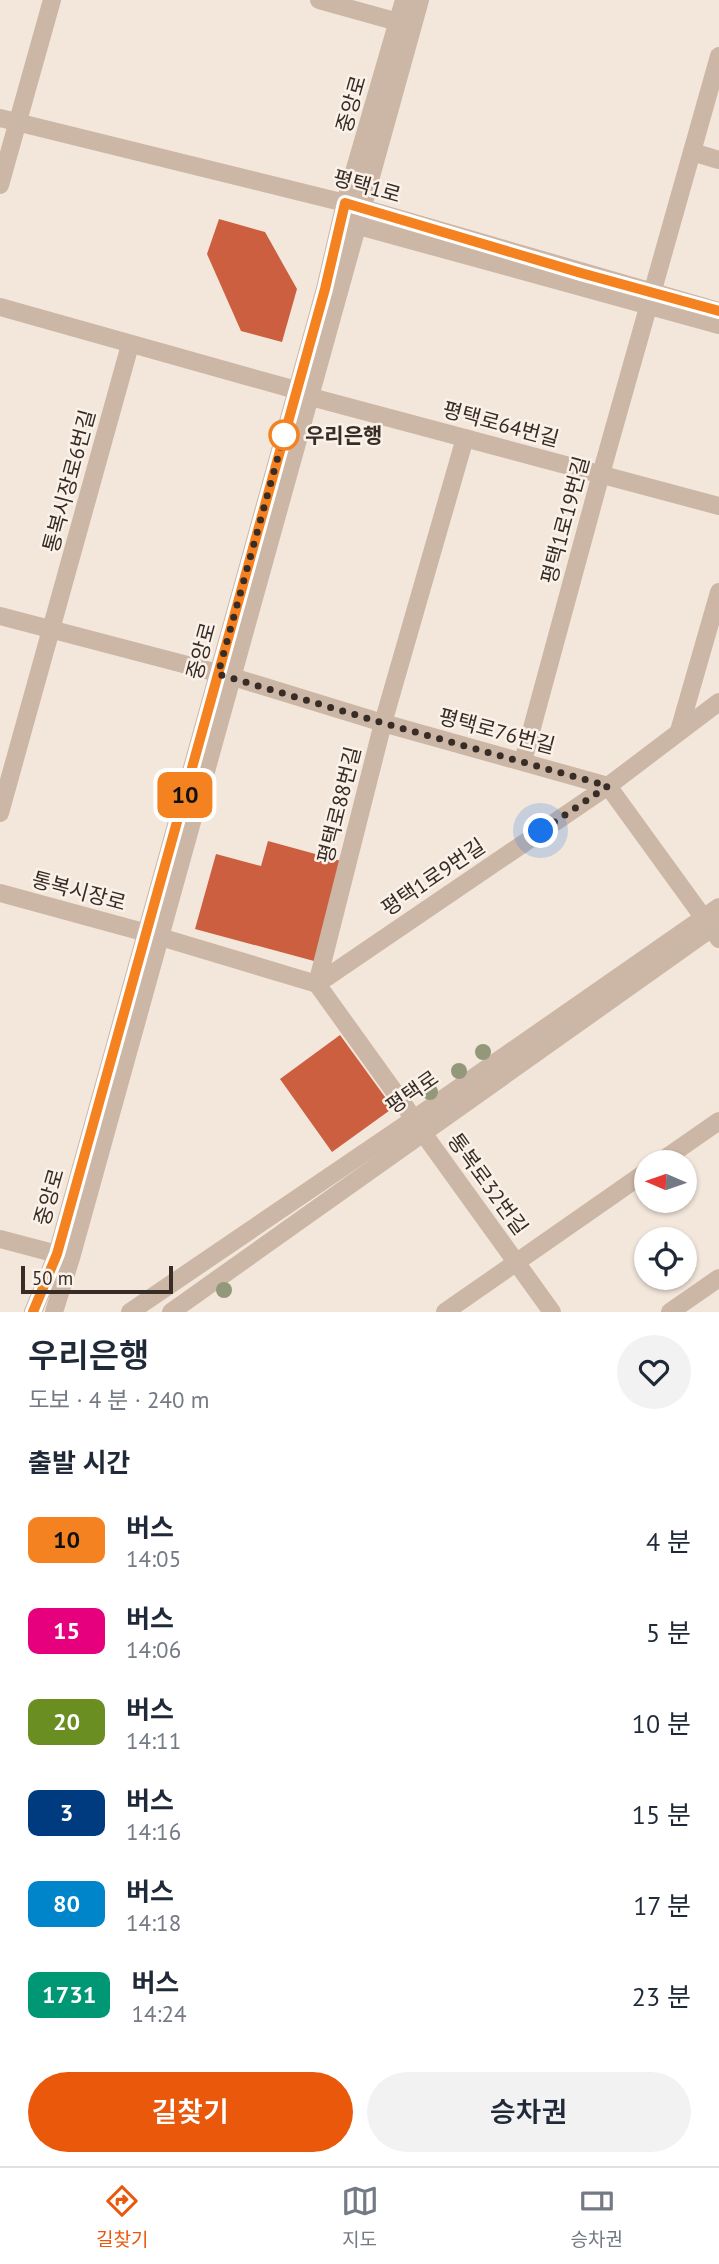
<!DOCTYPE html>
<html lang="ko">
<meta charset="utf-8">
<style>
:root{--surface:#fff;--page:#f2f2f3;--text:#1f2937;--muted:#747a83;--line:#e0e1e3;--accent:#ea580c}
body{margin:0;font-family:"PT Sans","Noto Sans KR",sans-serif;background:var(--page);color:var(--text);height:100vh;display:flex;flex-direction:column;font-size:26px;white-space:nowrap}
*{box-sizing:border-box;margin:0}
p{font-size:23px;color:var(--muted)}
.icon{flex:none;width:38px;height:38px;fill:none;stroke:currentColor;stroke-width:2;stroke-linecap:round;stroke-linejoin:round}
.map{position:relative;height:1312px;overflow:hidden}
.panel{display:flex;flex-direction:column;background:var(--surface);flex:1}
.panel>*{flex:none}
.badge{padding:0 14px;border-radius:10px;font-size:24px;line-height:46px}
.needle{width:46px;rotate:272deg}
.fabs{position:absolute;left:634px;top:1150px;display:grid;gap:14px}
.fabs a{display:grid;place-items:center;width:63px;height:63px;border-radius:50%;background:var(--surface);box-shadow:0 2px 5px #0004;font-size:35px}
.scale{position:absolute;left:21px;bottom:18px;width:152px;box-sizing:border-box;padding-left:7px;border:4px solid #382c27;border-top:0;font-size:19px;line-height:24px;white-space:nowrap;color:#382c27;-webkit-text-stroke:5px #faf1e8;paint-order:stroke}
.you{position:absolute;width:35px;height:35px;margin:-18px;border:5px solid #fff;border-radius:50%;background:#1a73e8;box-shadow:0 0 0 10px #1a73e833}
.map>.badge{position:absolute;translate:-50% -50%;box-shadow:0 0 0 4px #fff}
h2{padding:0 28px;font-size:26px;line-height:63px}
.round{display:grid;place-items:center;flex:none;width:74px;height:74px;border-radius:37px;background:var(--page)}
.overview{display:flex;align-items:center;justify-content:space-between;height:119px;padding:0 28px}
h1{font-size:33px;font-weight:600;line-height:52px}
.button{display:flex;gap:14px;margin-top:auto;padding:14px 28px}
.button a{flex:1;height:80px;border-radius:42px;background:var(--accent);color:#fff;font-size:28px;font-weight:600;line-height:80px;text-align:center}
.button a+a{background:var(--page);color:var(--text)}
ul{padding:0;list-style:none}
li{display:flex;align-items:center;gap:21px;height:91px;padding:0 28px}
li div{flex:1}
li b{display:block;font-size:26px}
li em{font-style:normal}
li .badge{min-width:77px;font-weight:700;text-align:center}
.dock{display:flex;justify-content:space-around;align-items:center;height:98px;border-top:2px solid var(--line);background:var(--surface);font-size:19px;color:var(--muted)}
.dock a{display:grid;justify-items:center;gap:4px}
.dock .on{color:var(--accent)}
.map>svg:first-child{display:block}
</style>
<div class="map">
<svg width="719" height="1312" viewBox="0 0 719 1312">
<rect width="100%" height="100%" fill="#f3e7db"/>
<g fill="#cc5f40">
<path d="M219 219 265 232 297 289 282 342 241 331 207 254Z"/>
<path d="M268 841 341 861 314 961 195 929 216 854 261 866Z"/>
<path d="M340 1035 393 1108 332 1152 280 1079Z"/>
</g>
<g fill="none" stroke-linecap="round" stroke-linejoin="round">
<g stroke="#ccb7a6" stroke-width="18">
<path d="M319 0 398 22"/>
<path d="M0 118 345 203 719 311"/>
<path d="M692 152 719 160"/>
<path d="M0 185 52 0"/>
<path d="M348 223 719 325"/>
<path d="M0 307 296 390"/>
<path d="M311 397 719 506"/>
<path d="M0 616 233 677 383 723 608 786 719 939"/>
<path d="M679 731 719 592"/>
<path d="M523 761 601 474 719 56"/>
<path d="M0 813 130 345"/>
<path d="M0 893 147 933 317 984"/>
<path d="M317 984 608 786 719 702"/>
<path d="M414 1119 317 984 383 723 465 438"/>
<path d="M423 1133 552 1312"/>
<path d="M660 1162 719 1121"/>
<path d="M0 1239 57 1254"/>
<path d="M33 1312 57 1254 325 289 345 203 404 0"/>
<path d="M54 1312 71 1258 420 0"/>
<path d="M130 1312 414 1119 719 907"/>
<path d="M171 1312 719 923"/>
<path d="M445 1312 646 1172"/>
<path d="M670 1312 719 1278"/>
</g>
</g>
<g fill="#94987a">
<circle cx="483" cy="1052" r="8"/>
<circle cx="459" cy="1071" r="8"/>
<circle cx="430" cy="1092" r="8"/>
<circle cx="224" cy="1290" r="8"/>
</g>
<g fill="none" stroke-linecap="round" stroke-linejoin="round">
<defs>
<path id="line" d="M33 1312 57 1254 325 289 345 203 581 273 719 311"/>
</defs>
<use href="#line" stroke="#fff" stroke-width="16"/>
<use href="#line" stroke="#f58220" stroke-width="10"/>
<path stroke="#382c27" stroke-width="7" stroke-dasharray="0 12.6" d="M284 435 218 674 383 723 608 786 541 831"/>
</g>
<circle fill="#fff" stroke="#f58220" stroke-width="3.5" cx="284" cy="435" r="14"/>
<g text-anchor="middle" dominant-baseline="central" stroke-width="5" stroke-linejoin="round" paint-order="stroke">
<g font-size="21" fill="#382c27" stroke="#faf1e8">
<text transform="translate(351 104) rotate(-74)">중앙로</text>
<text transform="translate(367 186) rotate(16)">평택1로</text>
<text transform="translate(501 424) rotate(15)">평택로64번길</text>
<text transform="translate(69 481) rotate(-75)">통복시장로6번길</text>
<text transform="translate(565 520) rotate(-75)">평택1로19번길</text>
<text transform="translate(201 651) rotate(-75)">중앙로</text>
<text transform="translate(497 731) rotate(15)">평택로76번길</text>
<text transform="translate(339 805) rotate(-76)">평택로88번길</text>
<text transform="translate(433 877) rotate(-34)">평택1로9번길</text>
<text transform="translate(79 891) rotate(15)">통복시장로</text>
<text transform="translate(412 1092) rotate(-35)">평택로</text>
<text transform="translate(488 1184) rotate(54)">통복로32번길</text>
<text transform="translate(49 1197) rotate(-74)">중앙로</text>
</g>
<g font-size="21" font-weight="bold" fill="#382c27" stroke="#faf1e8" text-anchor="start">
<text x="305" y="435">우리은행</text>
</g>
</g>
</svg>
<div class="fabs">
<a><svg class="needle" viewBox="-14 -14 28 28"><path d="M0-13l5 13h-10z" fill="#e53935"/><path d="M0 13l5-13h-10z" fill="#747a83"/></svg></a>
<a><svg class="icon" aria-label="locate" viewBox="0 0 24 24"><circle cx="12" cy="12" r="6"/><path d="M12 2v4M12 18v4M2 12h4M18 12h4"/></svg></a>
</div>
<div class="scale">50 m</div>
<div class="you" style="left:541px;top:831px"></div>
<b class="badge" style="left:185px;top:795px;background:#f58220;color:#111">10</b>
</div>
<section class="panel">
<div class="overview"><div><h1>우리은행</h1><p>도보 · 4 분 · 240 m</p></div><a class="round"><svg class="icon" aria-label="heart" viewBox="0 0 24 24"><path d="M12 20l-8-8c-3-5 5-10 8-4 3-6 11-1 8 4z"/></svg></a></div>
<h2>출발 시간</h2>
<ul>
<li><span class="badge" style="background:#f58220;color:#111">10</span><div><b>버스</b><p>14:05</p></div><em>4 분</em></li>
<li><span class="badge" style="background:#e6007e;color:#fff">15</span><div><b>버스</b><p>14:06</p></div><em>5 분</em></li>
<li><span class="badge" style="background:#6b8e23;color:#fff">20</span><div><b>버스</b><p>14:11</p></div><em>10 분</em></li>
<li><span class="badge" style="background:#003b80;color:#fff">3</span><div><b>버스</b><p>14:16</p></div><em>15 분</em></li>
<li><span class="badge" style="background:#0085ca;color:#fff">80</span><div><b>버스</b><p>14:18</p></div><em>17 분</em></li>
<li><span class="badge" style="background:#009775;color:#fff">1731</span><div><b>버스</b><p>14:24</p></div><em>23 분</em></li>
</ul>
<div class="button"><a>길찾기</a><a>승차권</a></div>
</section>
<nav class="dock">
<a class="on"><svg class="icon" aria-label="directions" viewBox="0 0 24 24"><path d="M12 3l9 9-9 9-9-9zM9 14v-3h6M13 9l2 2-2 2"/></svg>길찾기</a>
<a><svg class="icon" aria-label="map" viewBox="0 0 24 24"><path d="M3 6l6-2 6 2 6-2v14l-6 2-6-2-6 2zM9 4v14M15 6v14"/></svg>지도</a>
<a><svg class="icon" aria-label="tickets" viewBox="0 0 24 24"><path d="M3 7h18v10H3zM15 7v10"/></svg>승차권</a>
</nav>
